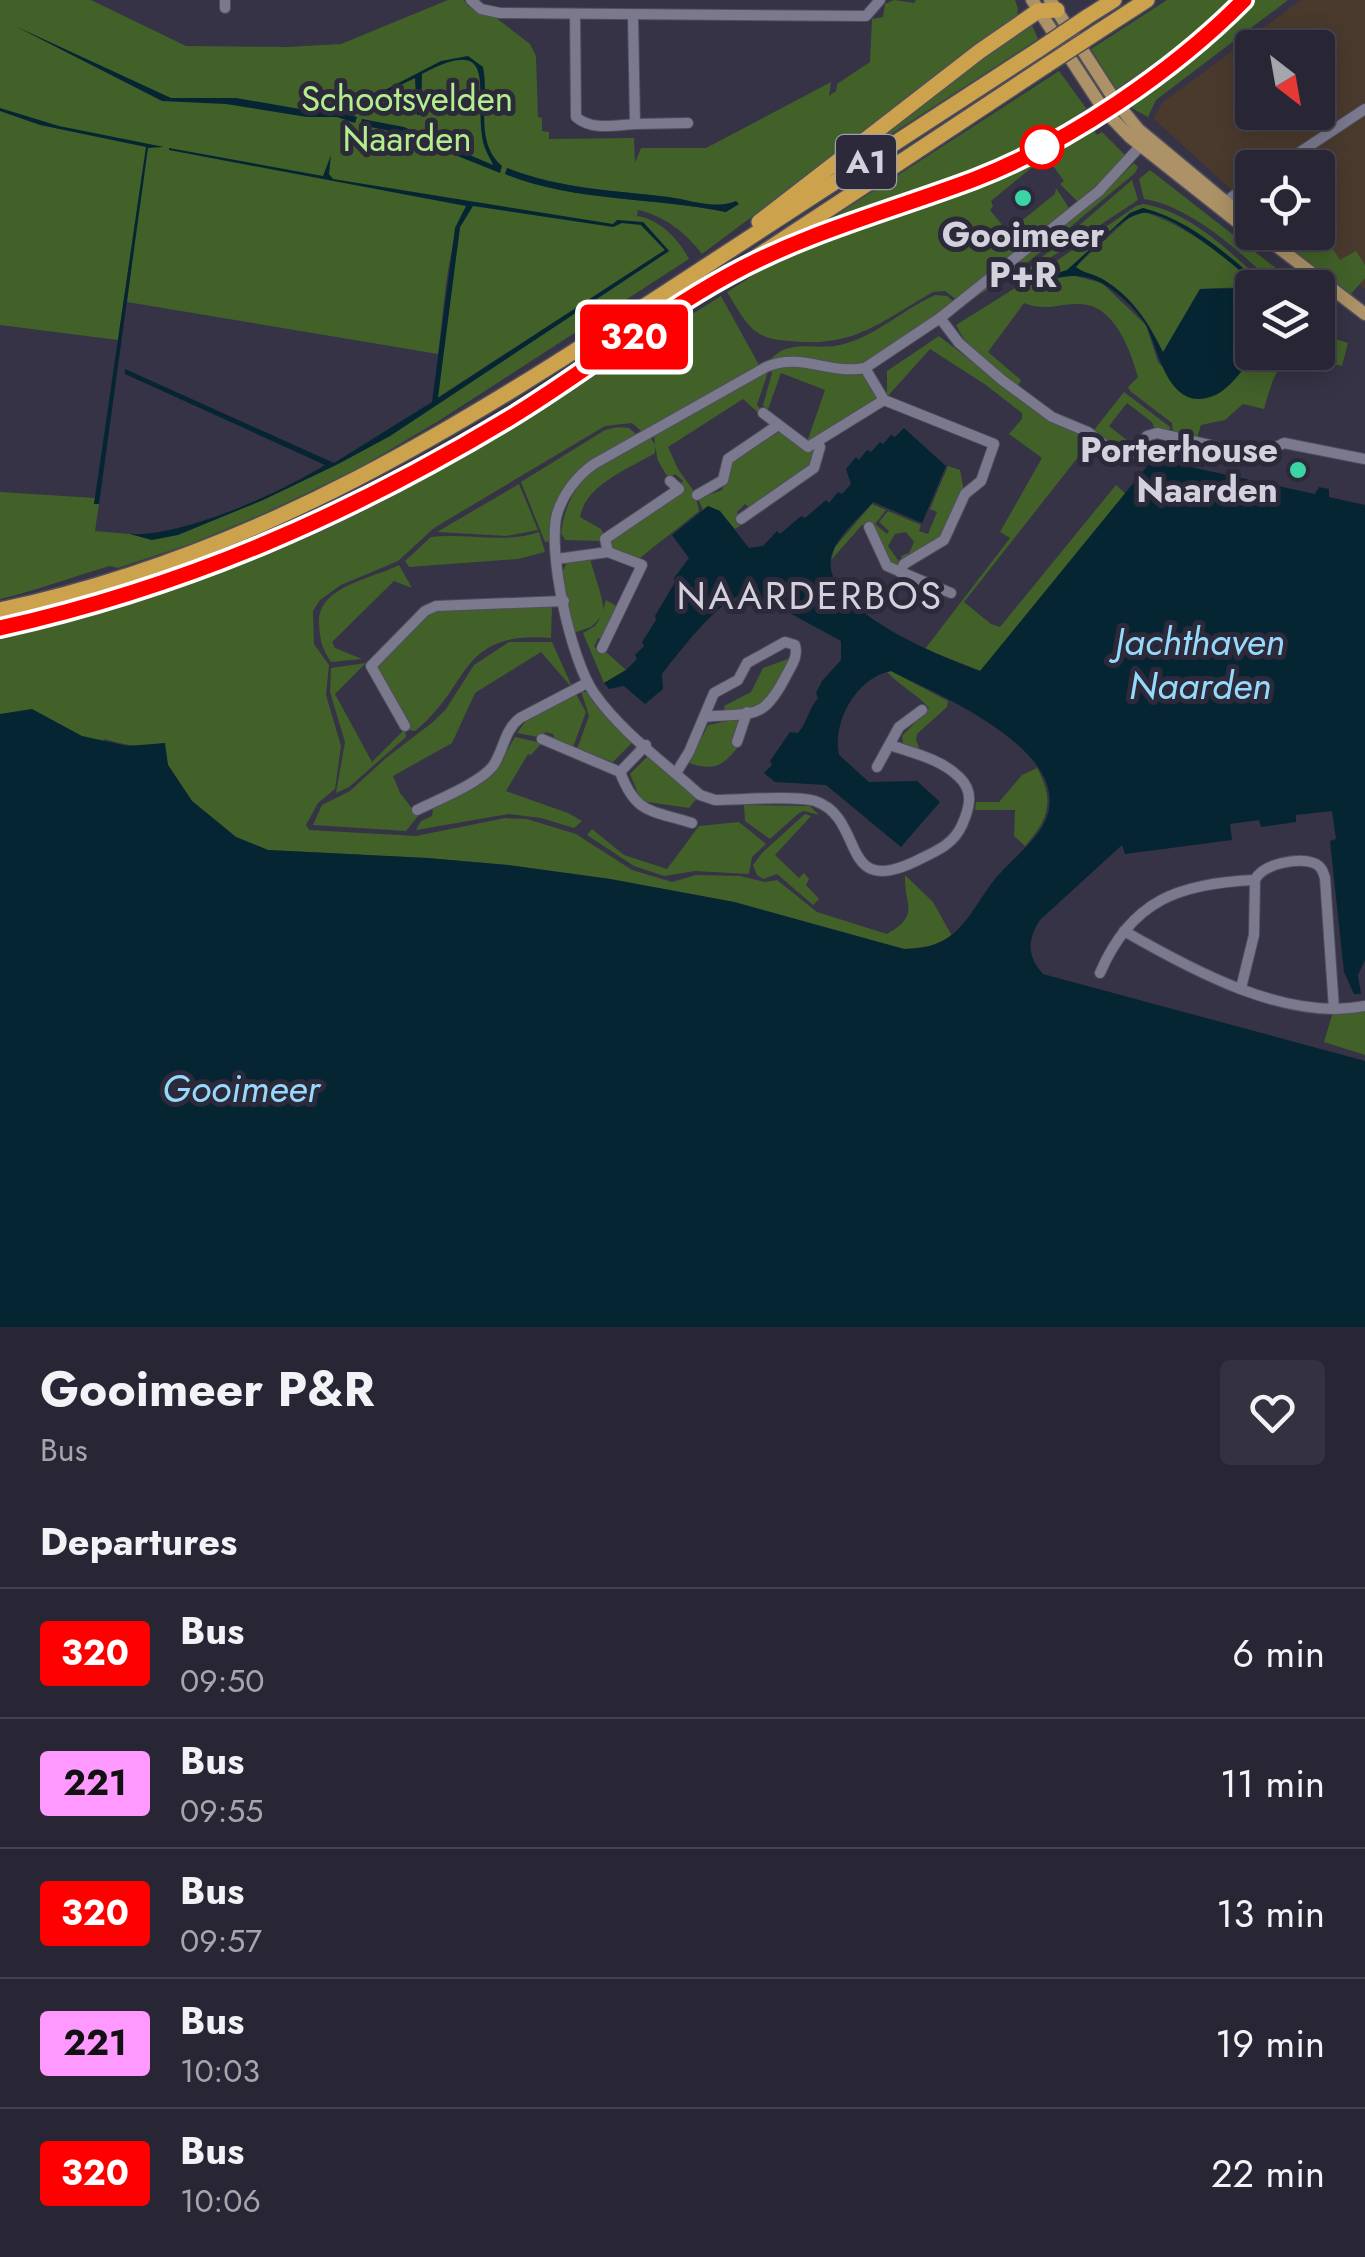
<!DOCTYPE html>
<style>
:root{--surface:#282634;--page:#343240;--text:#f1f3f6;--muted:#a5a5ac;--line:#44434f}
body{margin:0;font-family:Jost,sans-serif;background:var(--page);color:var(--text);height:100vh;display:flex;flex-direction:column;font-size:38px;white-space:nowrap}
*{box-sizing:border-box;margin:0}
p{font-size:32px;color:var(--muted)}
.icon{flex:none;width:55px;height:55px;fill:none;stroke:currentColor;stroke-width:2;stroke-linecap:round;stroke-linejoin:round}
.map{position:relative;height:1327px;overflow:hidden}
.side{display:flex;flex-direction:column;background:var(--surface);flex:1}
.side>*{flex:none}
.badge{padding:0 20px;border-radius:8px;font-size:35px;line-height:65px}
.needle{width:65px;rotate:149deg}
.fabs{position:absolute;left:1235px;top:30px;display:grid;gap:20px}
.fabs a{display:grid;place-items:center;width:100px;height:100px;border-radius:10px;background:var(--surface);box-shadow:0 5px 25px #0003,0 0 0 2px var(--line);font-size:50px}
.map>.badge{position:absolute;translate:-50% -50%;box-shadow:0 0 0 5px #fff}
h2{padding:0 40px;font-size:38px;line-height:90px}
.round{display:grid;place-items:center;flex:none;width:105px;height:105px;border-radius:10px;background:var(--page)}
.headline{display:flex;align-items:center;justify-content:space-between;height:170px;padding:0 40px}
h1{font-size:48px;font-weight:700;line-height:75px}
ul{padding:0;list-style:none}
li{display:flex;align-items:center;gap:30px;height:130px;padding:0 40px;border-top:2px solid var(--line)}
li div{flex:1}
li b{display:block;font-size:38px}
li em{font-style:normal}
li .badge{min-width:110px;font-weight:700;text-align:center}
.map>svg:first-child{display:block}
</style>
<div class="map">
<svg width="1365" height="1327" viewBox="0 0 1365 1327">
<rect width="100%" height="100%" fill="#353345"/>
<path fill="#4a3a2e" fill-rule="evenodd" d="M1301 0H1365V289L1285 233 1318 232V168H1252V209L1153 118 1163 102ZM1252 48H1318V112H1252Z"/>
<g fill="#416129" fill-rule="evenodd">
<path d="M0 0H91L186 46 287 47 341 44 448 0H464L468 6 495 17 530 44 536 56 538 117 542 118V131L549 132V139L634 138 635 163 641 148H706L831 82 829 96 836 91 837 84 870 62 872 19 883 17 885 4 894 0 914 3 916 0H1015L1018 9 1016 20 702 254C686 233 665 216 638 210L637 216C659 219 679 239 689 259L437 422 359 468 267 512 193 543 118 568 110 566C71 577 39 590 0 599V492L95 498 94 504H99L95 531 130 534 152 540 178 534 263 500 338 464 390 436 669 251 643 222 641 225 665 250 437 398 460 227 472 207C447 222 443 323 438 354L127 302 146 148 118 340 0 325ZM508 168C560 189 612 190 668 197 690 200 716 210 736 201L726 212C653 197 576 202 506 174Z"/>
<path d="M1167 0H1242L1120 95 1091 49Z"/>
<path d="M1252 0H1288L1156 100 1148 117 1126 105 1129 99Z"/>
<path d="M1031 23 1038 39 814 184 914 106Z"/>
<path d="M1059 71 1091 115 1037 147 804 236Z"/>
<path d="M1093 128 1097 135 1102 132 1127 157 1078 202 1060 184 1064 181 1048 159 1049 154Z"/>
<path d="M1047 155 991 201 993 206 990 210 1003 226H1015L1055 194 1056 188 1069 208 957 300 945 291 933 292C880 322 855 348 790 341 777 340 765 339 754 330 743 321 735 304 727 292L769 265 809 245Z"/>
<path d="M1134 163 1138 167 1135 173 1021 268 963 305 1103 193Z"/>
<path d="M1150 170 1300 287H1277C1243 254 1191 206 1144 199L1139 179Z"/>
<path d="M1132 180 1138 200 1012 283Z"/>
<path d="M1143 204C1191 211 1235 256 1268 287H1264C1224 251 1192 231 1143 208L1130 213 1067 271 1030 283 1053 276H1075L1102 283 1146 325 1158 362 1191 396C1222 403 1238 373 1256 353L1318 352V333L1348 343 1342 366C1286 352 1280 351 1264 409L1243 404 1225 420 1201 425 1197 438 1173 433 1172 423 1130 391 1128 387 1138 377C1130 350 1115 305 1080 304 1057 303 1048 312 1024 303L988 352 1021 380 1018 386 967 345 956 325 1039 273 1136 206Z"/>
<path d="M1145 212C1188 227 1225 256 1259 287L1252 288V290L1244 287 1200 289 1163 353C1150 323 1133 298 1104 280 1094 274 1084 273 1075 267L1130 217Z"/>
<path d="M1318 226 1340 260 1356 251 1365 265V278L1351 294H1343L1263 233 1318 232Z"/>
<path d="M935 295 947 296 954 302C931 320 876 366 847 366 820 366 797 350 770 360 790 337 818 352 844 344 877 335 904 309 935 295Z"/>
<path d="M721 296 759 365 643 433 632 423 605 426 434 528 398 561 341 585 320 600 313 611 314 644 329 665 326 695 341 746 335 789 318 803 306 825 309 830 416 836 505 818 527 819 576 834 632 870 672 882 696 875 740 876 765 882 777 880 817 912 887 934C921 915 904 906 905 875L933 902 952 936 932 946 904 949 734 902 610 879 508 865 427 858 268 850 236 837 192 801 168 765 163 743C144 750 122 744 104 739L0 1045V638C124 608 244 567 359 511 485 449 602 371 721 296Z"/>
<path d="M939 336 1048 420 1084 436 1080 442 1086 447 964 602 991 624 1000 627 1116 485 1126 494 981 671 925 649 1010 538 1000 532 1042 458 1009 434 1022 419V413L986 385 930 349 887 397V371Z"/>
<path d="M798 364 863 375 877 399 807 442 825 390 781 373 767 412 763 405 772 373 770 369Z"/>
<path d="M768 372 757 405 773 425 769 428 765 419 743 399 668 447 678 469 695 493 699 511C679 528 656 544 638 560L614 550 610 543 683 481 675 474 669 479 658 461 655 446V453C629 469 586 484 580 517L601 529 604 534 601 541 565 540 561 533C569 474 604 464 650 437L655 445 654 434Z"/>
<path d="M1124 392 1170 427 1169 432 1155 430 1152 422 1127 403 1109 426 1133 445 1126 452 1119 451 1094 430Z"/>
<path d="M618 427 629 428 637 435 574 477 551 541 545 542 521 482 605 430Z"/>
<path d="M780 431 815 448 812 466 749 507 745 504 737 512 744 523 735 529 719 511 708 506 703 510 698 499 722 490 731 462Z"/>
<path d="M948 466 960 470 964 491 942 538 903 562 901 556 909 553 914 542 906 532 895 534 888 546 900 563 893 565 870 524 862 525 831 560 835 547 872 504 886 510 875 524 887 534 889 531 879 522 888 511 921 525 919 531 928 534 937 512 930 509Z"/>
<path d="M519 484 538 530 506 536 437 532Z"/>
<path d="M539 532 545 552 518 559 409 567 405 561 431 537C467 533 504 544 539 532Z"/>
<path d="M590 557C593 574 604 597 603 610L606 600 618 607 603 640 598 638 594 647 606 652 626 670 604 683 583 633 595 626 601 617 591 627 573 633 562 572 568 561Z"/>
<path d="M399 565 412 588 394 581 332 642 335 648 362 659 331 662C322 649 320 640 319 624 317 586 372 579 399 565Z"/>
<path d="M552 605 551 638C457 631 473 684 415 731L409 730 411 725 407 717 399 713 375 669 376 663 435 610Z"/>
<path d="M509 642H552L573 689 541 652 475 693 452 743 393 776 400 793 418 816 406 831 313 825 322 805 350 791 386 758 433 722 446 709 474 665Z"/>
<path d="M788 659 790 663 767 704 725 713 724 706 751 692 763 668Z"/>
<path d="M366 663 335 694 372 762 405 729 406 737 349 787 336 793 345 742 330 692 331 668Z"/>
<path d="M891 671 948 701 947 707 917 734 916 740 920 750 903 743 902 736 929 708C917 694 899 685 887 672Z"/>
<path d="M581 691 590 693 635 740 613 762 577 749 589 716Z"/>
<path d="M576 694 586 712 573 747 555 740 553 734 545 732 543 738 517 733 525 722Z"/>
<path d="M738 719 741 722 734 744 738 747C722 767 713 771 689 763L708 725Z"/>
<path d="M515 737 542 743 531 755 528 754 506 791 568 813 582 821 574 828 541 818 509 814 416 830 421 821 432 816 433 808 493 775Z"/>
<path d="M650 754 698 797 689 808 641 801 630 774Z"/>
<path d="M1037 768C1055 801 1049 819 1025 846L1014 836 1015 810H975L976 802H999L1022 775Z"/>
<path d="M744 805 810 806 819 815 804 811 799 813 770 839 745 821Z"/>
<path d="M805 814 811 816 775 855 799 878 804 873 809 879 806 885 819 899 813 905 777 874 763 879 757 875 753 865 763 852Z"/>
<path d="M739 822 766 844 752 857 749 874 695 871 664 876 634 866 587 835 592 829 624 855 667 869 699 826Z"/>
<path d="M1365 1009V1055L1324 1042 1333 1012Z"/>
</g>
<g fill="#062533" fill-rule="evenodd">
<path d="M15 26 171 98H236L317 112 356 105 441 61 468 56 483 67C490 101 473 140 502 166L500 173 400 133 360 125 362 119 404 127 493 165C489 156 483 147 482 136 475 89 499 33 422 74L421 115H417L415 78 344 113 357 117 355 123 337 117H307L226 104 162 101Z"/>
<path d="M0 108 59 126 164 147 148 148 99 504H94L146 147 40 125 0 111Z"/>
<path d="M169 148 323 176 331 155 329 174 333 179 613 224 617 220 643 222 669 251 390 436 338 464 263 500 178 535 152 540 130 534C183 537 280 493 325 465L125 374V369L334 463 432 402 455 228 466 206 169 150ZM473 206 613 227 622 223 641 225 665 250 438 398 460 227Z"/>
<path d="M507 168C560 189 612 190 668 197 690 200 716 210 736 201L739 204 726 212C653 197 575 202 505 174Z"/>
<path d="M1143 208C1190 220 1229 255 1264 287H1259C1239 269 1169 209 1142 213 1122 216 1089 252 1076 267 1083 273 1094 274 1104 280 1133 298 1148 323 1163 352L1200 289 1251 288 1252 352 1256 353C1245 366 1230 390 1213 396 1169 413 1159 352 1147 327 1139 312 1118 292 1103 284 1074 267 1054 282 1029 282L1067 270 1130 213Z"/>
<path d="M904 428 946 466 922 523 873 502C861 516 840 534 833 551 811 606 942 657 980 671L1153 459 1175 464 1179 451 1205 457 1203 467 1187 463 1186 466 1315 494 1319 487 1329 489V497L1365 505V960L1358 975 1361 994H1354L1344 972 1330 841 1336 839 1332 811 1296 815V822L1261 827 1259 820 1230 824 1232 840 1125 854 1122 845 1040 920C1027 940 1027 956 1043 974L1365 1061V1327H0V714L32 709 82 736 128 746 165 743 168 765 192 801 236 837 268 850 427 858 508 865 610 879 734 902 904 949C955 949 965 921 991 884 1006 864 1029 848 1042 827 1085 754 936 694 891 671 856 678 832 722 839 755L869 782 917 781 940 802 901 847 826 785 775 782 764 773 772 765 770 761 790 732 798 733C808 721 808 710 818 698L816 693 822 681 841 660V641L753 593C725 590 686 645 668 666L662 674 663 689 645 704 624 686 609 689 604 683 626 670 637 659 635 655 644 646 642 642 656 620 655 616 675 582 674 578 689 558 672 535 708 506 720 511 749 548 763 546 777 531 780 534 801 516 805 518 826 500 829 503 838 492 842 494 851 484 846 469 856 457 859 460 867 450 871 452 880 442 883 444 891 435 895 437Z"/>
</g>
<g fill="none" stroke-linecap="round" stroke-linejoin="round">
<defs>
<g id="minor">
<path d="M471 0 481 9 500 13 866 16 880 0"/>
<path d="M225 8V0"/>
<path d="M575 14 576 117C592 131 615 125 635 124L633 16"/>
<path d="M635 124 688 123"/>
<path d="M1276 168 1365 109"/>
<path d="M1219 202 1226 201 1252 183"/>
<path d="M940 318 959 343 1002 380 1052 417 1088 432 1125 461 1147 436 1157 433 1258 456 1284 443 1365 459"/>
<path d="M865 368 884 400 994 444 981 481 965 494 944 540 904 564 900 572"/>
<path d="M763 413 808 447 884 400"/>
<path d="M697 495 723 480 728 459 778 425"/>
<path d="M741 519 814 468 820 447 818 442"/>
<path d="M869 527 887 566 951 593"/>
<path d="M608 552 605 539 679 489 670 481"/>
<path d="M557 559 608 552 642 565 602 648"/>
<path d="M405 726 371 666 425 611 436 606 564 601"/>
<path d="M542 739 620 772C636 815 652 810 692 823"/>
<path d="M737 742 747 712"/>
<path d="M890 745C913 753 941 759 959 777 974 791 970 807 962 825 954 843 939 850 922 858 836 903 868 819 815 801 794 795 739 800 715 800L700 795C665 763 621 732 594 693 571 661 547 551 557 514 563 494 577 476 594 464L766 367C800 352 831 375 865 368L940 318 1099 191 1146 140"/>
<path d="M877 767 899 727 922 710"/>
<path d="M620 772 646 745"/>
<path d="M676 773 689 752 714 693 738 680 747 663 785 642 795 645C798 656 793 663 787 674 763 722 754 712 704 717"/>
<path d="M417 810C437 800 480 783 493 766 504 750 504 730 520 718L587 683"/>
<path d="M1124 931C1190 969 1286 1022 1365 1006"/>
<path d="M1100 973C1131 900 1180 883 1255 880 1262 864 1300 856 1316 864 1322 867 1323 872 1325 878L1334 1009"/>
<path d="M1241 988 1254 935 1255 880"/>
</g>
<g id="major">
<path d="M1032 0 1104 110 1130 137 1240 224 1265 238"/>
<path d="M1050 0 1116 102 1138 129 1239 213"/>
<path d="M1261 234 1365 314"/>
</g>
<g id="highway">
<path d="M1087 17 1114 0"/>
<path d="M1096 33 1147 0"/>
<path d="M759 222 980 51 1038 11 1057 10"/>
<path d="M774 255 839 226 975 179 1053 142 1189 51 1244 0"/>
<path d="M0 610C260 555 464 424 683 281 801 203 920 127 1038 50"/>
<path d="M0 628C109 603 214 569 316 524 433 471 541 398 648 328 782 241 914 153 1047 65"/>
</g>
</defs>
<use href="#minor" stroke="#504e5d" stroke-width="12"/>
<use href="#major" stroke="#504e5d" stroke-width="15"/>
<use href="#highway" stroke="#504e5d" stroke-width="18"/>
<use href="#minor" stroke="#7b798d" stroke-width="10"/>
<use href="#major" stroke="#ac9266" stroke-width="12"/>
<use href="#highway" stroke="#cda24c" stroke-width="15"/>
<defs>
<g id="highway-bridge">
<path d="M1038 50 1087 17"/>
<path d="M1047 65 1096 33"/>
</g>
</defs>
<use href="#highway-bridge" stroke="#504e5d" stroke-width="18" stroke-linecap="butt"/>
<use href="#highway-bridge" stroke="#cda24c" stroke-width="15"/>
</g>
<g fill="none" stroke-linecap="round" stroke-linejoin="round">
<defs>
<path id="line" d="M0 628C184 587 347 516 508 419 583 374 652 317 729 275 807 232 893 210 975 179 1068 143 1174 71 1244 0"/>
</defs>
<use href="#line" stroke="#fff" stroke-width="22"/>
<use href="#line" stroke="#f00" stroke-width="15"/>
</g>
<circle fill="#fff" stroke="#f00" stroke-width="5" cx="1042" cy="147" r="20"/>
<g fill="#3ad4a5" stroke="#2b293a" stroke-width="4">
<circle cx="1023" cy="198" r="10"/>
<circle cx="1298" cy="470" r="10"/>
</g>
<g text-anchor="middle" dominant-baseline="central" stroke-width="10" stroke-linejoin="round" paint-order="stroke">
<rect fill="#2b293a" stroke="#a09fab" stroke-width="2.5" x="836" y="135" width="60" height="54" rx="8"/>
<g font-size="32" font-weight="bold" fill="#d2d1dc">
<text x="866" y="162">A1</text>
</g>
<g font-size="35" fill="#b3ed8c" stroke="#2b293a">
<text x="407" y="99">Schootsvelden<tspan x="407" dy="40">Naarden</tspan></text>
</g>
<g font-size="35" font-weight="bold" fill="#d2d1dc" stroke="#2b293a">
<text x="1023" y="235">Gooimeer<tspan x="1023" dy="40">P+R</tspan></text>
<text x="1278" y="450" text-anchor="end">Porterhouse<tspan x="1278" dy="40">Naarden</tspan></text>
</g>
<g font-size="38" letter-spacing="2.5" fill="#d2d1dc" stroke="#2b293a">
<text x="810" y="595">NAARDERBOS</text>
</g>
<g font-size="38" font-style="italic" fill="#95d9fb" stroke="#2b293a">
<text x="1200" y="641">Jachthaven<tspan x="1200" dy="44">Naarden</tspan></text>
<text x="241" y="1088">Gooimeer</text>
</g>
</g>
</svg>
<div class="fabs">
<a><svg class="needle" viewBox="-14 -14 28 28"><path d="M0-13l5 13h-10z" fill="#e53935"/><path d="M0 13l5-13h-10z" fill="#a5a5ac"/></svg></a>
<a><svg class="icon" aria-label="locate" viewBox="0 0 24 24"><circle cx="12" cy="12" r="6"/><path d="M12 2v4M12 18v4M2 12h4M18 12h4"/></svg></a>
<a><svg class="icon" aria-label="layers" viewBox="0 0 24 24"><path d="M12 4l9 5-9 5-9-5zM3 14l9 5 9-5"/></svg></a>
</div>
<b class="badge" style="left:634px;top:337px;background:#f00;color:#fff">320</b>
</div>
<section class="side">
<div class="headline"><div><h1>Gooimeer P&amp;R</h1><p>Bus</p></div><a class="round"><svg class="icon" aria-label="heart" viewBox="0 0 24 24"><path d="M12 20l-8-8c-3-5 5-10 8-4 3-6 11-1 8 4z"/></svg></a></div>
<h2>Departures</h2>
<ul>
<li><span class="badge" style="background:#f00;color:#fff">320</span><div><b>Bus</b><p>09:50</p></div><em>6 min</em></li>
<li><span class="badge" style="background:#f9f;color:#111">221</span><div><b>Bus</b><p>09:55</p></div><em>11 min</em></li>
<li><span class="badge" style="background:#f00;color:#fff">320</span><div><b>Bus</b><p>09:57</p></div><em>13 min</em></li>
<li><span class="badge" style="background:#f9f;color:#111">221</span><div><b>Bus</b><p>10:03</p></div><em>19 min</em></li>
<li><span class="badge" style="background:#f00;color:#fff">320</span><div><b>Bus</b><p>10:06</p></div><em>22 min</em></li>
</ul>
</section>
